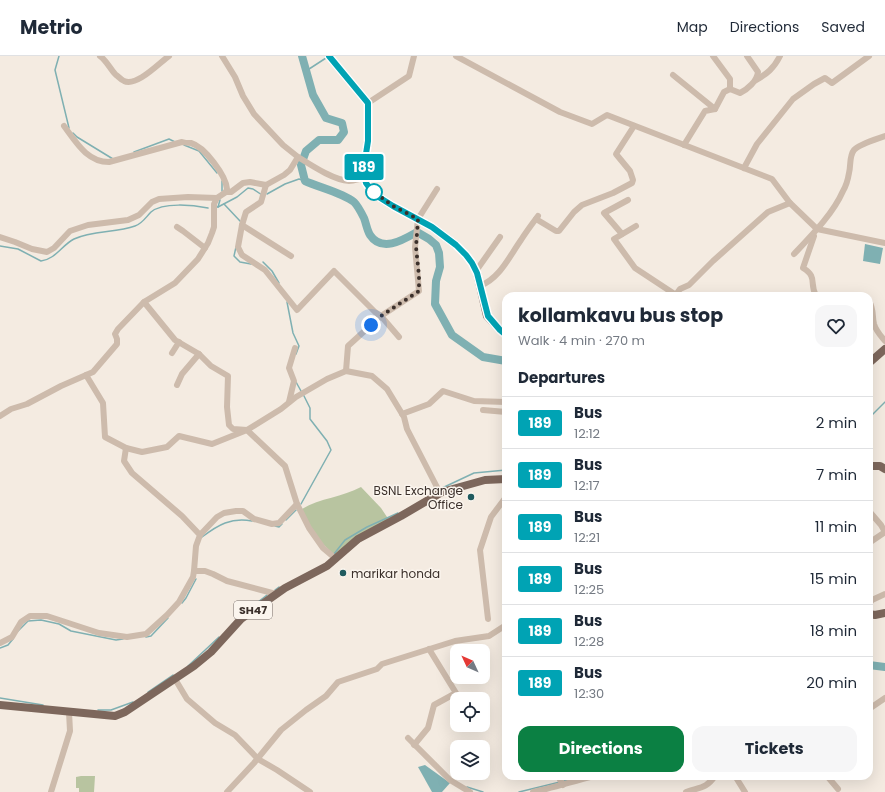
<!DOCTYPE html>
<meta charset="utf-8">
<style>
:root{--surface:#fff;--page:#f6f6f7;--text:#1f2937;--muted:#747a83;--line:#e0e1e3;--accent:#0b8043}
body{margin:0;font-family:Poppins,sans-serif;background:var(--page);color:var(--text);height:100vh;display:flex;flex-direction:column;font-size:15px;white-space:nowrap}
*{box-sizing:border-box;margin:0}
p{font-size:13px;color:var(--muted)}
.icon{flex:none;width:22px;height:22px;fill:none;stroke:currentColor;stroke-width:2;stroke-linecap:round;stroke-linejoin:round}
.map{position:relative;flex:1;overflow:hidden}
.panel{position:absolute;left:502px;top:236px;width:371px;height:488px;display:flex;flex-direction:column;background:var(--surface);border-radius:12px;box-shadow:0 4px 16px #0002}
.panel>*{flex:none}
.badge{padding:0 8px;border-radius:3px;font-size:14px;line-height:26px}
.needle{width:26px;rotate:314deg}
.fabs{position:absolute;left:450px;top:588px;display:grid;gap:8px}
.fabs a{display:grid;place-items:center;width:40px;height:40px;border-radius:8px;background:var(--surface);box-shadow:0 4px 16px #0002;font-size:20px}
.you{position:absolute;width:20px;height:20px;margin:-10px;border:3px solid #fff;border-radius:50%;background:#1a73e8;box-shadow:0 0 0 6px #1a73e833}
.map>.badge{position:absolute;translate:-50% -50%;box-shadow:0 0 0 2px #fff}
h2{padding:0 16px;font-size:15px;line-height:36px}
.round{display:grid;place-items:center;flex:none;width:42px;height:42px;border-radius:12px;background:var(--page)}
.overview{display:flex;align-items:center;justify-content:space-between;height:68px;padding:0 16px}
h1{font-size:19px;font-weight:700;line-height:30px}
.cta{display:flex;gap:8px;margin-top:auto;padding:8px 16px}
.cta a{flex:1;height:46px;border-radius:12px;background:var(--accent);color:#fff;font-size:16px;font-weight:700;line-height:46px;text-align:center}
.cta a+a{background:var(--page);color:var(--text)}
ul{padding:0;list-style:none}
li{display:flex;align-items:center;gap:12px;height:52px;padding:0 16px;border-top:1px solid var(--line)}
li div{flex:1}
li b{display:block;font-size:15px}
li em{font-style:normal}
li .badge{min-width:44px;font-weight:700;text-align:center}
header{display:flex;align-items:center;gap:24px;box-sizing:border-box;height:56px;padding:0 20px;background:var(--surface);border-bottom:1px solid var(--line)}
header strong{font-size:19px}
nav{display:flex;gap:22px;margin-inline-start:auto;font-size:14px}
.map>svg:first-child{display:block}
</style>
<header>
<strong>Metrio</strong>
<nav><a>Map</a><a>Directions</a><a>Saved</a></nav>
</header>
<div class="map">
<svg width="885" height="736" viewBox="0 0 885 736">
<rect width="100%" height="100%" fill="#f4ebe1"/>
<g fill="#b8c4a0">
<path d="M361 431 381 452 389 464 376 475 337 502 316 481 302 453C320 442 343 441 361 431Z"/>
<path d="M81 720H95L94 736H79V732H76V721Z"/>
</g>
<g fill="#7fb0b2">
<path d="M865 188 883 192 880 208 863 205Z"/>
<path d="M425 709 450 727 442 736H432L418 711Z"/>
</g>
<g fill="none" stroke-linecap="round" stroke-linejoin="round">
<g stroke="#7fb0b2" stroke-width="1.5">
<path d="M59 0 55 14 69 72"/>
<path d="M306 15 326 2"/>
<path d="M73 77 77 81 113 103"/>
<path d="M184 89 199 95 217 117"/>
<path d="M134 96 169 83 175 86"/>
<path d="M222 125V135"/>
<path d="M267 138 285 128 299 123 305 125"/>
<path d="M224 148 240 165"/>
<path d="M216 151H218L237 141 248 132 253 133 262 139"/>
<path d="M218 151 220 144"/>
<path d="M0 190 18 193 41 205C56 203 62 189 74 183 92 174 116 177 135 170 142 168 146 161 151 156 163 146 193 149 208 152"/>
<path d="M236 191 234 200 240 206 251 208"/>
<path d="M263 206 272 215 279 227"/>
<path d="M287 246 293 277 299 290 296 298"/>
<path d="M296 326 301 335"/>
<path d="M869 362 885 346"/>
<path d="M440 433 474 417 506 414"/>
<path d="M301 448 331 394 327 385 310 363V352L303 338"/>
<path d="M286 464 296 454"/>
<path d="M275 470 279 471 282 468"/>
<path d="M202 481C218 469 231 461 252 465"/>
<path d="M334 498 345 484 367 471 398 457"/>
<path d="M275 534 279 531"/>
<path d="M182 547 186 542 196 523"/>
<path d="M248 554 267 539"/>
<path d="M18 575 28 565 41 564 59 568 71 575 116 584 123 583"/>
<path d="M146 581 151 580 168 562"/>
<path d="M0 592 8 589 13 583"/>
<path d="M188 610 219 581"/>
<path d="M148 636 173 619"/>
<path d="M0 642 43 649"/>
<path d="M98 654H111L133 646"/>
<path d="M564 725 581 720"/>
<path d="M467 731 483 736"/>
<path d="M519 736 560 726"/>
</g>
<g stroke="#7fb0b2" stroke-width="8">
<path d="M302 0 313 39 326 62 342 67 344 76 338 84H319L306 95 301 109 305 125C318 131 343 137 354 146 358 150 361 156 364 162 366 167 367 174 370 179 382 197 403 184 417 176L429 183 436 189 439 197 440 211 436 225 435 248 452 279 483 301 506 305"/>
<path d="M869 609 885 611"/>
</g>
<g stroke="#cdbbac" stroke-width="6">
<path d="M100 0C107 5 110 13 116 19 118 20 121 24 124 25 137 31 159 7 169 0"/>
<path d="M222 0 235 21 243 40 254 58 283 89 298 101"/>
<path d="M456 0 560 56 592 68 607 59 772 123 790 147 817 173 885 187"/>
<path d="M713 0 730 23V33"/>
<path d="M673 19 715 53 705 55 684 89"/>
<path d="M756 24C767 18 774 12 780 0"/>
<path d="M368 47 409 20 414 0"/>
<path d="M715 53 724 36 730 33 740 37C748 33 757 25 758 16L747 0"/>
<path d="M744 112 757 88 793 43 814 28 825 22 832 27 869 0"/>
<path d="M266 129 261 146 246 156 242 169 238 191 242 199 265 214 297 254 334 215 375 256 381 260 399 281"/>
<path d="M226 136H231L243 127 250 126 266 129 284 119 290 114 298 101C311 109 333 124 349 125 354 125 359 123 364 122"/>
<path d="M536 163 556 175H559L574 156 582 149 613 137 632 127 633 124 630 115 616 98 634 70"/>
<path d="M242 169 291 200"/>
<path d="M636 170 614 183 635 212 676 239"/>
<path d="M177 171 183 175 205 192"/>
<path d="M622 178 604 157 628 144"/>
<path d="M814 180 803 212C818 221 809 227 816 240"/>
<path d="M0 181 15 186 32 193 47 196 54 192 70 175 88 169 128 164 139 159 152 146 159 143 188 141 217 142"/>
<path d="M794 198C811 180 833 158 843 135 846 130 848 123 849 117 851 110 849 100 854 94 859 88 877 83 885 80"/>
<path d="M476 215 500 181"/>
<path d="M480 230C500 222 509 201 521 184 526 176 532 168 538 160"/>
<path d="M675 240 680 233 689 229 713 205 768 156 790 147"/>
<path d="M869 245C874 253 872 260 874 268 876 275 881 280 885 285"/>
<path d="M144 246 175 284 199 298 182 318 177 329"/>
<path d="M172 297 179 286"/>
<path d="M199 298 211 310 228 320 227 351 229 369 233 373 247 374 285 410 297 448 309 472 323 492 336 503"/>
<path d="M346 315 348 290 381 260 419 235 415 191 418 163 437 133"/>
<path d="M86 319 103 347 105 381 126 392 142 396 167 391 179 380 212 388 247 374 281 353 296 341 327 323 346 315 372 320 387 333 404 361 407 373 440 437"/>
<path d="M289 346 294 325 289 312 295 292"/>
<path d="M483 354 506 356"/>
<path d="M402 358 429 348 443 335 474 345 506 346"/>
<path d="M0 360 11 353 27 348 61 330 93 316 117 288V283L115 278 118 273 144 246 175 227 198 203 208 187 212 177 214 171V148L217 142 226 136 227 133C226 120 205 91 191 87 189 87 185 87 182 86L109 106C87 106 76 86 64 70"/>
<path d="M126 392 124 405 132 417 182 460 200 479 196 490 194 515"/>
<path d="M869 455 881 469 885 476"/>
<path d="M200 479 217 461 224 457 236 455H243L254 463 272 468 279 467 297 448"/>
<path d="M869 487 885 476"/>
<path d="M869 548 872 544 885 538"/>
<path d="M488 563 480 494 491 461 506 441"/>
<path d="M0 587 12 581 21 566 30 560H47L99 577 127 581 146 578 167 559 179 546 193 521 194 515H205L213 518 227 525 276 538"/>
<path d="M175 623 187 643 215 667 235 679 258 703 277 714 310 736"/>
<path d="M869 653 885 642"/>
<path d="M408 682 450 724 470 736"/>
<path d="M414 689 428 672 434 649 456 637 429 593"/>
<path d="M558 720 563 729"/>
<path d="M735 720 745 736"/>
<path d="M827 720 838 733"/>
<path d="M51 736 70 675 69 656"/>
<path d="M227 736 254 707 281 674 306 654 326 640 338 626 377 613 382 608 455 585 489 580 506 569"/>
<path d="M533 736C554 732 573 725 594 720"/>
<path d="M686 736C700 731 706 733 715 720"/>
</g>
<g stroke="#7d675c" stroke-width="8">
<path d="M329 0 368 47V85L363 117 366 127 374 138 393 150 432 171 456 189 466 199 472 207 477 217 487 260 500 274 506 279"/>
<path d="M869 307 885 293"/>
<path d="M869 410H880L885 413"/>
<path d="M869 558 875 559 885 557"/>
<path d="M0 649 115 660 125 656 194 610 211 596 241 563 285 532 327 510 358 483 401 460 442 436 485 424 506 423"/>
</g>
</g>
<g fill="none" stroke-linecap="round" stroke-linejoin="round">
<defs>
<path id="line" d="M329 0 368 47V85L363 117 366 127 374 138 393 150 432 171 456 189 466 199 472 207 477 217 488 260 500 274 506 279"/>
</defs>
<use href="#line" stroke="#fff" stroke-width="9"/>
<use href="#line" stroke="#00a3b4" stroke-width="6"/>
<path stroke="#3b302b" stroke-width="4" stroke-dasharray="0 7.2" d="M371 269 381 260 419 235V220L416 191 418 163 393 150 374 136"/>
</g>
<circle fill="#fff" stroke="#00a3b4" stroke-width="2" cx="374" cy="136" r="8"/>
<g fill="#1f5a5e" stroke="#fbf5ee" stroke-width="1.5">
<circle cx="471" cy="441" r="4"/>
<circle cx="343" cy="517" r="4"/>
</g>
<g text-anchor="middle" dominant-baseline="central" stroke-width="3" stroke-linejoin="round" paint-order="stroke">
<rect fill="#fbf5ee" stroke="#756b66" stroke-width="1" x="234" y="545" width="38" height="18" rx="3"/>
<g font-size="11" font-weight="bold" fill="#3b302b">
<text x="253" y="554">SH47</text>
</g>
<g font-size="12" fill="#3b302b" stroke="#fbf5ee" text-anchor="end">
<text x="463" y="434">BSNL Exchange<tspan x="463" dy="14">Office</tspan></text>
<text x="351" y="517" text-anchor="start">marikar honda</text>
</g>
</g>
</svg>
<div class="fabs">
<a><svg class="needle" viewBox="-14 -14 28 28"><path d="M0-13l5 13h-10z" fill="#e53935"/><path d="M0 13l5-13h-10z" fill="#747a83"/></svg></a>
<a><svg class="icon" aria-label="locate" viewBox="0 0 24 24"><circle cx="12" cy="12" r="6"/><path d="M12 2v4M12 18v4M2 12h4M18 12h4"/></svg></a>
<a><svg class="icon" aria-label="layers" viewBox="0 0 24 24"><path d="M12 4l9 5-9 5-9-5zM3 14l9 5 9-5"/></svg></a>
</div>
<div class="you" style="left:371px;top:269px"></div>
<b class="badge" style="left:364px;top:111px;background:#00a3b4;color:#fff">189</b>
<section class="panel">
<div class="overview"><div><h1>kollamkavu bus stop</h1><p>Walk · 4 min · 270 m</p></div><a class="round"><svg class="icon" aria-label="heart" viewBox="0 0 24 24"><path d="M12 20l-8-8c-3-5 5-10 8-4 3-6 11-1 8 4z"/></svg></a></div>
<h2>Departures</h2>
<ul>
<li><span class="badge" style="background:#00a3b4;color:#fff">189</span><div><b>Bus</b><p>12:12</p></div><em>2 min</em></li>
<li><span class="badge" style="background:#00a3b4;color:#fff">189</span><div><b>Bus</b><p>12:17</p></div><em>7 min</em></li>
<li><span class="badge" style="background:#00a3b4;color:#fff">189</span><div><b>Bus</b><p>12:21</p></div><em>11 min</em></li>
<li><span class="badge" style="background:#00a3b4;color:#fff">189</span><div><b>Bus</b><p>12:25</p></div><em>15 min</em></li>
<li><span class="badge" style="background:#00a3b4;color:#fff">189</span><div><b>Bus</b><p>12:28</p></div><em>18 min</em></li>
<li><span class="badge" style="background:#00a3b4;color:#fff">189</span><div><b>Bus</b><p>12:30</p></div><em>20 min</em></li>
</ul>
<div class="cta"><a>Directions</a><a>Tickets</a></div>
</section>
</div>
